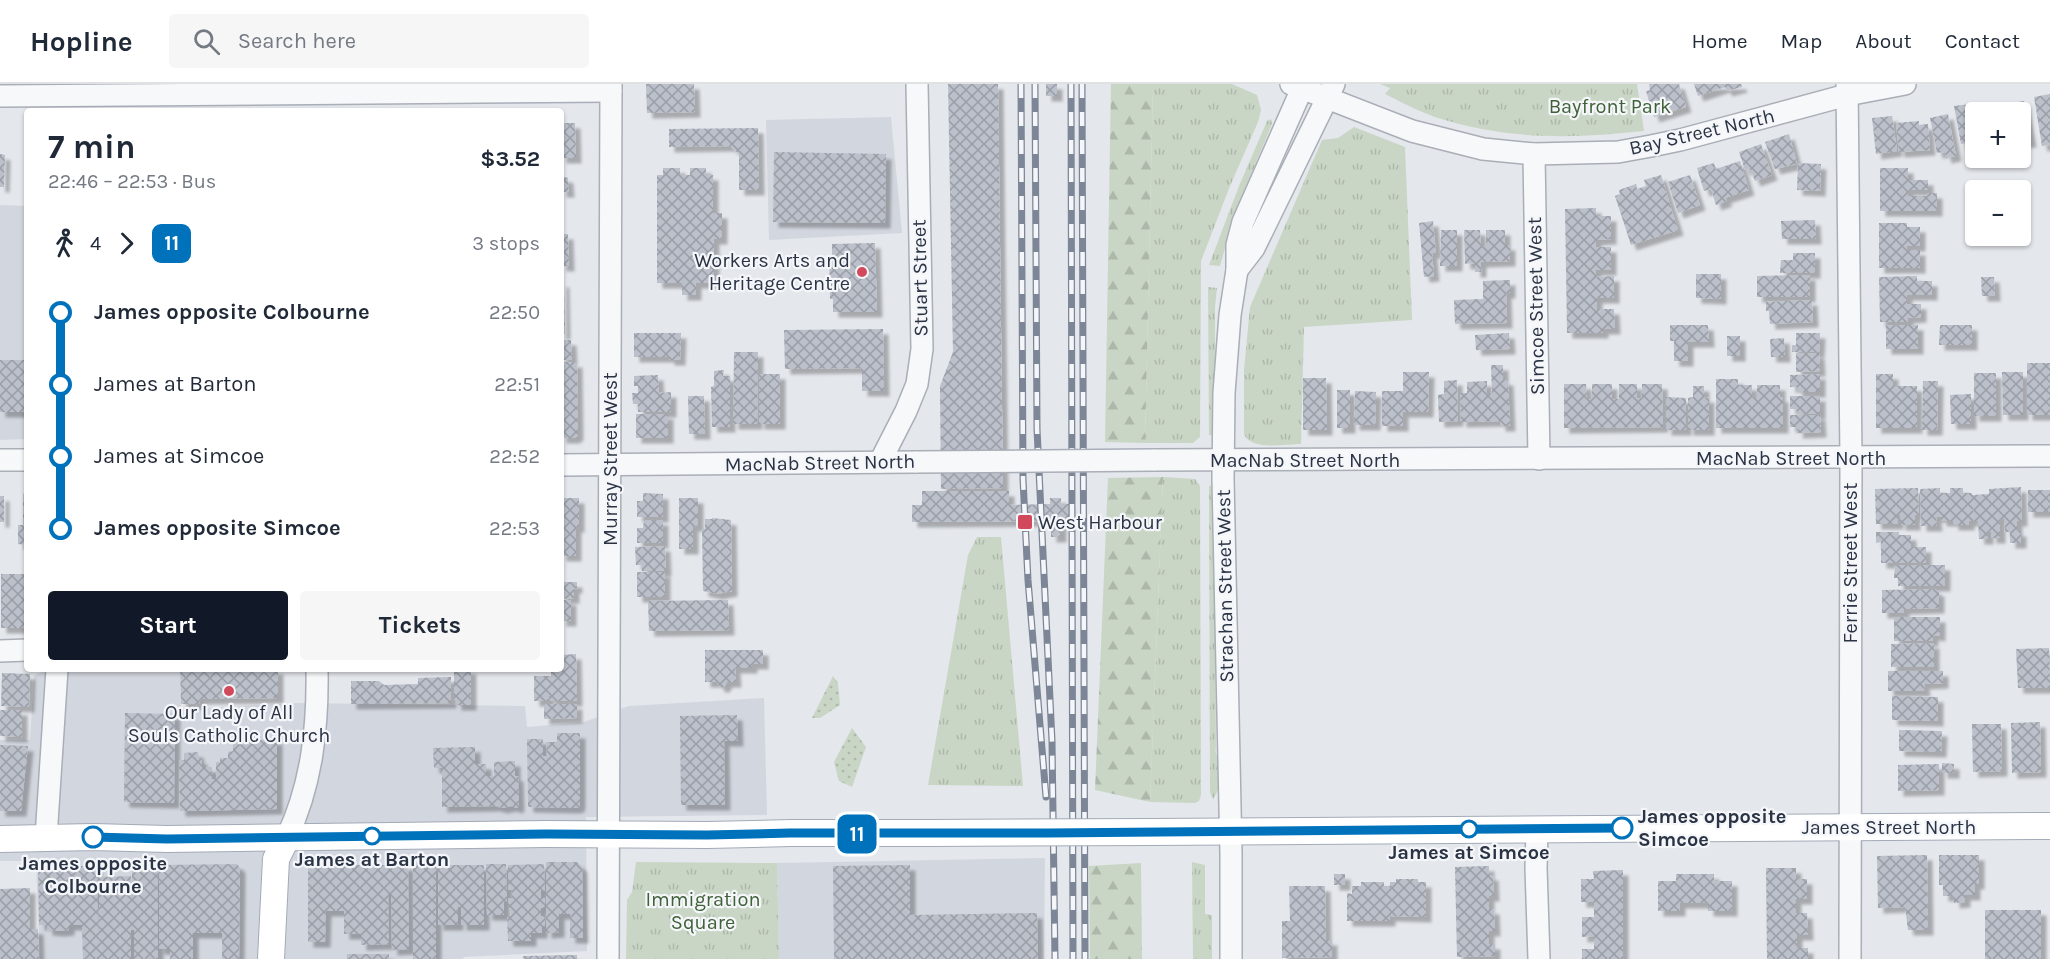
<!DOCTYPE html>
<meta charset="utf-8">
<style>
:root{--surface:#fff;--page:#f6f6f7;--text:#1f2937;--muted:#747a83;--line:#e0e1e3;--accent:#111827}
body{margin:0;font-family:Karla,sans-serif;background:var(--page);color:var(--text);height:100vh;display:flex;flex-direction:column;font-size:22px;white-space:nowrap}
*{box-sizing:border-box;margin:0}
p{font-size:20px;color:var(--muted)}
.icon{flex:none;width:33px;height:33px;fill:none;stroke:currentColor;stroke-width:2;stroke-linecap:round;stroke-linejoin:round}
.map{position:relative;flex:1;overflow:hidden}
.panel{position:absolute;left:24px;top:24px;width:540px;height:564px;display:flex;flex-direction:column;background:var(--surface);border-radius:6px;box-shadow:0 2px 4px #0004}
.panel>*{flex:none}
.badge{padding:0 12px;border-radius:9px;font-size:21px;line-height:39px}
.buttons{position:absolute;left:1965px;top:18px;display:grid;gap:12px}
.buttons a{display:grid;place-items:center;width:66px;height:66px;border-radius:6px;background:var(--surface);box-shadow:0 2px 4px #0004;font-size:30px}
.map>.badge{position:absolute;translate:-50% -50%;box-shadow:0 0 0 3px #fff}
.legs{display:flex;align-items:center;gap:9px;height:66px;padding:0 24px;font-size:20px}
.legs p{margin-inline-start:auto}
.summary{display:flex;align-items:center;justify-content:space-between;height:102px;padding:0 24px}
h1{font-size:33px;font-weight:700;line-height:45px}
.button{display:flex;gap:12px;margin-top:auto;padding:12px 24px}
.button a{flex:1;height:69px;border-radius:6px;background:var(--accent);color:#fff;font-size:24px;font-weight:700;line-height:69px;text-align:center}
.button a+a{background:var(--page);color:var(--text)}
ul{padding:0 24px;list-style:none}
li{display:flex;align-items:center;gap:21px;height:72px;font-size:22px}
li i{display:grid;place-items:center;width:9px;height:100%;margin:0 8px;background:currentColor}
li i::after{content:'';width:15px;height:15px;margin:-8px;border:4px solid;border-radius:50%;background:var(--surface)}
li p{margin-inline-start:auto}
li:first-child i{background:linear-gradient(#0000 50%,currentColor 0)}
li:last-child i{background:linear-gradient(currentColor 50%,#0000 0)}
header{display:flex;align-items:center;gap:36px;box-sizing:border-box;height:84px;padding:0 30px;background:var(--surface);border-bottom:2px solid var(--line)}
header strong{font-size:28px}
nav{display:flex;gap:33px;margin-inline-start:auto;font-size:21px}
.search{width:420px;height:54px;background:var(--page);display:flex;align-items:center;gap:15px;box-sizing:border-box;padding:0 21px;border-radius:6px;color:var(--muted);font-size:22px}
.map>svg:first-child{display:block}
</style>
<header>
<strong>Hopline</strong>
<div class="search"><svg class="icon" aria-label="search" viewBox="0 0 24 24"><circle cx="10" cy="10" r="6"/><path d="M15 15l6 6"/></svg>Search here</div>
<nav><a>Home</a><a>Map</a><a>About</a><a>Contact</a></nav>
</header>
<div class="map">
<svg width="2050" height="875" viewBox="0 0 2050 875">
<defs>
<pattern id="grass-tufts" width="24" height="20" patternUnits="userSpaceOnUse" patternTransform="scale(1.5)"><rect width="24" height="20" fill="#c9d6c5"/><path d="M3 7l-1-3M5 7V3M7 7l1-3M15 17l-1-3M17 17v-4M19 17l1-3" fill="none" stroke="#adb8ab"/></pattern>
<pattern id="forest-firs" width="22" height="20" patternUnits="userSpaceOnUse" patternTransform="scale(1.5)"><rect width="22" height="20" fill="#c9d6c5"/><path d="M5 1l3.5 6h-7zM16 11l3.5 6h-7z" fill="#adb8ab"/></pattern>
<pattern id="garden-dots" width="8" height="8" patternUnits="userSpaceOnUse" patternTransform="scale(1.5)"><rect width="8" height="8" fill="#c9d6c5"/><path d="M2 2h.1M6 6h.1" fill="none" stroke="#adb8ab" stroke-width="1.8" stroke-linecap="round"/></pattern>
<pattern id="building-cross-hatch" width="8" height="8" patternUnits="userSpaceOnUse" patternTransform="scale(1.5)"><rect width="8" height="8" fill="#bbc0ca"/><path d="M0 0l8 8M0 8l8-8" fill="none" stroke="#989da6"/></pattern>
<filter id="shadow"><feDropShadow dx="5.5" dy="5.5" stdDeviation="1.5" flood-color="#0004"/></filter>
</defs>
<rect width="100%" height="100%" fill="#e4e7ec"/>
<g fill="#d2d6de">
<path d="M891 33 902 149 769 156 766 36Z"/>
<path d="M0 121 27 122V355L0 356Z"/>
<path d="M47 585H180L181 625 299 619 525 622 527 643 584 638 629 622 764 614 767 731 586 733 587 867 464 873 463 875H40L36 777H0V656H30L34 592Z"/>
<path d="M1045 774 1044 875H779L777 779Z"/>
</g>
<g fill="url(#grass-tufts)">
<path d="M1153 0H1232L1257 11 1261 26 1258 38 1230 102 1201 177 1200 353 1193 359H1145Z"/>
<path d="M1380 0H1637L1644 47C1570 55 1506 56 1435 33 1418 27 1401 18 1385 10L1390 4Z"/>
<path d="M1271 35 1272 40 1235 129 1220 182 1209 181 1239 102 1267 37Z"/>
<path d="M1354 43 1405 63 1412 236 1304 243 1301 360C1285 360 1251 367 1244 350V286L1250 223 1322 56 1338 54Z"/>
<path d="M1208 203 1217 204 1215 223V345L1214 351H1209Z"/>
<path d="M1163 393 1195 395 1200 402 1201 711 1199 717 1195 719 1150 718Z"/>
<path d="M1214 401 1216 662C1214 671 1219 673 1220 681 1223 693 1220 705 1213 715L1210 708 1209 402Z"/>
<path d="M977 453H1001L1023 702 928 701 968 471Z"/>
<path d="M636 778 777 779 779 875H626L627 816 632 808Z"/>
<path d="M1192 778 1205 781V830L1212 831V875H1193Z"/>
</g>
<g fill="url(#forest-firs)">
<path d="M1111 0H1153L1145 359 1105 358Z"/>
<path d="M1163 393 1150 718 1095 706 1108 394Z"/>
<path d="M1141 779 1142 875H1090L1089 782Z"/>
</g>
<g fill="url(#garden-dots)">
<path d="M833 592 838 599 840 621 820 634H812Z"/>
<path d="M852 644 866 663 852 703 839 697 834 678Z"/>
</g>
<g fill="url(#building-cross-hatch)" filter="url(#shadow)">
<path d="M646 0H694L695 28 647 29Z"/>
<path d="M948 0H998L1003 404 941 405 940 302 953 268Z"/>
<rect x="1046" y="0" width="11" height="12"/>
<path d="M1649 0H1679L1686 23 1654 33 1646 7 1650 6Z"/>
<path d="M1694 0H1741L1742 3 1727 7 1725 3 1698 12Z"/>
<path d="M2050 10V61L2042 62 2034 13Z"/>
<path d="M2024 17 2031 58 2020 59V28H1986L1985 24Z"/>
<path d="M1979 19 1980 28H1976V58L1961 60 1954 22Z"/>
<path d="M1948 30 1956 72 1946 74 1945 68 1937 69 1930 34Z"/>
<path d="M1892 32 1897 67 1876 70 1872 34Z"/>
<path d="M1919 37V41L1928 40 1930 66 1899 68 1896 39Z"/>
<path d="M561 39H575L576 74H561Z"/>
<path d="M758 44 759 106H739V70L730 62 669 63V45Z"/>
<path d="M1789 50 1797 80 1775 85 1765 58Z"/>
<path d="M1761 60 1772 91 1755 97 1750 85 1745 86 1739 68Z"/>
<path d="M774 68 886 70 885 139 773 138Z"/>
<path d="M0 70 5 71 4 103H0Z"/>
<path d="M1740 77 1749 106 1725 114 1727 117 1716 121 1711 105 1704 107 1697 84 1714 79 1716 85Z"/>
<path d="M1798 79 1821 80 1820 107 1797 106Z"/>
<path d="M663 84H680V91H690V84H706V91H713V129H722V155H714V199H696V211H682V199H657V91H663Z"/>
<path d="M1880 84H1908V96H1928V106H1908V112H1927V109H1937V127H1880Z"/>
<path d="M1661 91 1678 146 1631 161 1615 112 1620 110 1619 106 1636 100 1637 105 1646 102 1644 96Z"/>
<path d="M1690 91 1700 121 1678 129 1668 98Z"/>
<path d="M561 92 568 94 569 108H561Z"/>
<path d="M1596 124V132H1611V155L1596 156V163H1611V186H1596V193L1614 192V214H1597V225H1614L1615 245H1603V249H1567L1565 125Z"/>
<path d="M1815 136 1816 155H1782L1781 137Z"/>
<path d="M1433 137 1436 169H1432L1434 192 1424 193 1419 139Z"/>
<path d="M1879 139H1907V143H1920V162H1907V166H1920V184H1879Z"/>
<path d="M1441 146H1457V182H1440Z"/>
<path d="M1464 146H1480L1481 162H1486V146H1505V161H1510V177L1481 178V188H1475V179L1465 180Z"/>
<path d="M561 150H568L569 182H561Z"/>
<path d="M875 159 877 228H833V215H830L829 171H832V160Z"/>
<path d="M1793 169H1815V189H1780L1781 176H1793Z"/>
<path d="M1696 190H1721V215L1696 214Z"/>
<path d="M1810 191V213H1757V192Z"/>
<path d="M1917 192V197H1932V211H1907V220H1921V233L1908 234V238H1880L1879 193Z"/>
<path d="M1981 193H1994L1995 212H1982Z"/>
<path d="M1510 196V209H1506L1507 239 1455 240 1454 216 1483 215V197Z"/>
<path d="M561 198H564L565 250H561Z"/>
<path d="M1812 216 1813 238 1770 240 1769 227H1766V218Z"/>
<path d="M1670 241H1708L1709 258H1688V277H1674V257H1670Z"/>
<rect x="1886" y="241" width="32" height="24"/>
<path d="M1940 241H1972V261H1939Z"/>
<path d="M883 245 884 307H862V284L785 285 784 246Z"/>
<path d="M634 249H681L680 276H669V273H634Z"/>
<path d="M1509 249 1510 265 1476 266 1475 251Z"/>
<path d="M1796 249H1820L1819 268H1792V261H1796Z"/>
<rect x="1727" y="252" width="13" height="20"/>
<path d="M1784 254 1785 273H1771L1770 255Z"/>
<path d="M561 256H571L572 276H561Z"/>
<path d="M734 268H758L757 340H733Z"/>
<path d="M1796 269H1819L1820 287 1796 288Z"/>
<rect x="0" y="276" width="27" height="52"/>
<path d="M561 278H577L578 351 574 354H561Z"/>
<rect x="2027" y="279" width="23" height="52"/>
<path d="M1491 281H1503V296H1508L1510 342H1500V337L1461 338 1460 309H1467V298L1487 297V310H1492Z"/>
<path d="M724 286 723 292H730V343H712L711 303 714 302V287Z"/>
<path d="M1403 288H1429L1428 328H1403V342H1382V307H1403Z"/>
<path d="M2002 288H2023V331H2003Z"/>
<rect x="1974" y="289" width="22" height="43"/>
<rect x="759" y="290" width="21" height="50"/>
<path d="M1820 290V308H1797V303H1790V291Z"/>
<path d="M1876 290H1893V302H1917V344H1876Z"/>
<path d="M658 291 659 309 671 308V328H638V320H633L632 309H638V302H634V292Z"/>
<path d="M1303 294H1326L1327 346H1303Z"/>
<path d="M1716 295H1738V301H1752V314H1757V301H1780V313H1783V344H1716Z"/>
<path d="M1457 296 1458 337 1439 338 1438 311 1444 310V297Z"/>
<path d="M1923 297H1938L1937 346H1922Z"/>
<path d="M1564 300H1586L1587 315H1592V300H1612V315H1619V300H1637V314H1642V300H1662L1663 343 1564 344Z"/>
<path d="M1693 302H1704V314L1709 313V346H1688V314L1693 313Z"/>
<rect x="1337" y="306" width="13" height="38"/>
<path d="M1355 307 1376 308 1375 341H1354Z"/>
<path d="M1971 310V340H1951L1950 311Z"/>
<path d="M688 312H704L705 350H689Z"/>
<path d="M1790 312H1820V330H1797V325H1790Z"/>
<path d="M1666 313 1686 314V346H1666Z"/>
<rect x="636" y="330" width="32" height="24"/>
<path d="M1790 331H1820L1821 348 1797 349 1798 343H1790Z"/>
<path d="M2021 403 2022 437H2017V447H2021V459H2010V448H2005L2004 435H2000V454H1991V447L1988 448V455H1979L1978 437H1974L1973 414V437H1969V441H1953V437H1941V433H1936L1937 442H1921L1920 405 1940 404V409H1950V404H1963V409H1972V411L1989 410V405Z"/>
<path d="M1918 404 1919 431H1915V441H1900V431H1898V440H1876L1875 405Z"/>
<rect x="2028" y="406" width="22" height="22"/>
<path d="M922 407H1009V421L1050 420V414H1061V420H1069V437H1061V453H1051V437L912 438V421H922Z"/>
<path d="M27 408V461L18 460V441H23V410Z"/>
<path d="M643 409 663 410V433H637V417H643Z"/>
<rect x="0" y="412" width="4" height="26"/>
<path d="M561 414H579V443H576V472H561Z"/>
<path d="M679 414H698V442H693V465H679Z"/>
<path d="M712 434 731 436 732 507 717 510 703 507 702 445H705V435H712Z"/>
<path d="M644 436H663V459H637V444H643Z"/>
<path d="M1876 448H1899V451H1911V463H1926V479H1881V458L1876 459Z"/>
<path d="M665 462 666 487H642V481H636L635 463Z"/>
<path d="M1895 481H1945V502H1898V494H1894Z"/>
<rect x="637" y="488" width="28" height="25"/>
<rect x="1" y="490" width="26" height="54"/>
<path d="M561 498H577V504H574V514L561 515Z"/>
<path d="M1936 505V507H1939V524L1904 525V529H1882V506Z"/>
<rect x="561" y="516" width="10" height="21"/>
<path d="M728 516 729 546 649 547 648 517Z"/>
<path d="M1894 533H1940V552L1933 551V557H1894Z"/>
<path d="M1934 559V583H1891V560Z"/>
<path d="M2049 564 2050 604H2018L2016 565Z"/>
<path d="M705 566H763V580H752V584H735L736 598H727L724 603H720L717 598H705Z"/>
<path d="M576 570 577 617H550V612H548L549 617H534V592H551V585H561V571Z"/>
<path d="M180 585H278V614L200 615 199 620H181Z"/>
<path d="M454 585H471V621H456V616H454Z"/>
<path d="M1888 587H1943V599L1924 600 1925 607H1888Z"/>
<path d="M2 589 30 590 29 623 1 622Z"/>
<path d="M451 593V619L351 620V597H379L384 601 418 600V594Z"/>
<path d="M1892 612 1938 613V637L1892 636Z"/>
<path d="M544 620H577V634L544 635Z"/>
<path d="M0 626H22V653L0 652Z"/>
<path d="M125 629 175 630 174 719 124 718Z"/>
<path d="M737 631 738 657H724L725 721H681L680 632Z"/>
<path d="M2040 638 2041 688 2012 689 2011 639Z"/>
<path d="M1972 640H2001L2002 687 1973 688Z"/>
<path d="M1899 646 1942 647 1941 668 1899 667Z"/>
<path d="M233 647H254L255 714V656L277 655V725L180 727 179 676H184V669L198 668 199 675H202V683H212V695H216V678H220V674H228V668L233 667Z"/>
<path d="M557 649H580V718L579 723 574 724 528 723 527 655H543V672H547L546 658H557Z"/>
<path d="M0 661 28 662 21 727H0Z"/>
<path d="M475 663V680H486V692H494V678L515 677V692H518L519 722 517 724 511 722 502 724 495 722 442 723V684H434L433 664Z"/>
<path d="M1942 679 1954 680V689H1942Z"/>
<path d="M1939 680V706L1898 707V681Z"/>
<path d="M1927 771 1928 846H1908L1905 823 1878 824 1877 772Z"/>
<path d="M1939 771H1979V800H1975V811H1965V818L1954 819V812H1943V801H1939Z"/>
<path d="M546 778H577L582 783 583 854H570V830H559V848L546 849Z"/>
<rect x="413" y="779" width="23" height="96"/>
<path d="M237 780 240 784 239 875H222V849H193V833V875H170V865H159V781Z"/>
<path d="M486 780H506L507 818H504V831H487Z"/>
<path d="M544 780 545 807H541V814H545V824H541V832H545V842H542V849H531V857H508L507 832H511V824L508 825V814H512V806H508V781Z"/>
<path d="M308 781H408L409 865 392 866 391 810H388L389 860 361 861V850H344V827H326L325 858H308Z"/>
<path d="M438 781H484V841H461V823H458V841H438Z"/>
<path d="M910 781V831L1037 829 1038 875H834L833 782Z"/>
<path d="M38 782H97L99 863V793L131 792 132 813V783H158V874L134 875V846H131V875H83L82 841H69V846L59 847 47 846V841H39Z"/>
<path d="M1489 782V791H1493L1494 812H1489V825H1494L1495 847H1489V860H1495V872L1457 873 1455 783Z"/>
<path d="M1766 784H1796V795H1807V815H1796V829H1807L1808 851H1797V864H1808V875H1767Z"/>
<path d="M1623 786V875H1582V865H1594V852L1582 853V833H1594V818H1581V795H1594L1593 787Z"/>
<rect x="1334" y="790" width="11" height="11"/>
<path d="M1676 790H1714V797H1732V827H1708V819H1680V827H1658V797H1676Z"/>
<path d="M1396 795H1418V798H1426V833L1390 832V837H1347V809L1352 810V802H1361V798H1384V802H1390V798H1396Z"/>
<path d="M1289 802H1325L1326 856H1332V873L1282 874V837H1290Z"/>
<path d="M30 804V845H38L39 875H0V805Z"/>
<rect x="1985" y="826" width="56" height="49"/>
<rect x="347" y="870" width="42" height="5"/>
<path d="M577 871V875H523V872Z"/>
</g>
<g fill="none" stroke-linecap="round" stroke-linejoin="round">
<defs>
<g id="minor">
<path d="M1291 0 1412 47 1483 65 1534 70 1618 68 1651 62 1680 56 1847 11 1905 0"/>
<path d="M1847 0 1851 374 1850 875"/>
<path d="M0 12 611 7"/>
<path d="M1534 70 1539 375"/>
<path d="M1237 186 1254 164 1334 0"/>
<path d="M0 376H27"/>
<path d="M1153 376 2050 372"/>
<path d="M880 378 906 327 917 300 922 265 917 0"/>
<path d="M561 381 917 378"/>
<path d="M0 567 27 566"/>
<path d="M1537 744 1536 784 1539 875"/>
<path d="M287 753C312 700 318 643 317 585"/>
<path d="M46 754 57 585"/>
<path d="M608 875 611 0"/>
<path d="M1231 875V770L1223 395 1224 309 1230 231 1237 186V161L1243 138 1304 0"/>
</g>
<g id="major">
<path d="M1150 748 2050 742"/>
<path d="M0 755 93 753 167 755 546 750 707 751 791 749H929"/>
<path d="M271 875 276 775 287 753"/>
</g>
</defs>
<use href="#minor" stroke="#a9aeb7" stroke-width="24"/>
<use href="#major" stroke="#a3abb8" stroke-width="28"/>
<use href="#minor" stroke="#f7f8fa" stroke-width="21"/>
<use href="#major" stroke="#fff" stroke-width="26"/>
<defs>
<g id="rail">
<path d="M1021 0 1023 395 1028 496 1046 713"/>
<path d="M1035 0 1037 345 1052 657 1055 875"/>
<path d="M1071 0 1073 875"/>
<path d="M1082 0 1085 875"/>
</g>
</defs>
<use href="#rail" stroke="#7d8696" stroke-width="7"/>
<use href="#rail" stroke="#f4f6f9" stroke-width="4.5" stroke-dasharray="14" stroke-linecap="butt"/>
<defs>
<path id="minor-bridge" d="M917 378 1153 376"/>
<path id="major-bridge" d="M929 749 1150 748"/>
</defs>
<use href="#minor-bridge" stroke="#a9aeb7" stroke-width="24" stroke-linecap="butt"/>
<use href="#major-bridge" stroke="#a3abb8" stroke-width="28" stroke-linecap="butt"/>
<use href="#minor-bridge" stroke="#f7f8fa" stroke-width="21"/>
<use href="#major-bridge" stroke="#fff" stroke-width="26"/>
</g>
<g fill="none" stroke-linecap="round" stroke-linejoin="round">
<defs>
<path id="line-1" d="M93 753 167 755 546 750 707 751 790 749H1049L1622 744"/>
</defs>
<use href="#line-1" stroke="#fff" stroke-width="14"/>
<use href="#line-1" stroke="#0072bc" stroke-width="9"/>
</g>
<g fill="#d1495b" stroke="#f4f6f9" stroke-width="2">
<circle cx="862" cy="188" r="6"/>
<rect x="1017" y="430" width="16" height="16" rx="3"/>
<circle cx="229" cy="607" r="6"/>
</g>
<g fill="#fff" stroke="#0072bc" stroke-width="3">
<circle cx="1622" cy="744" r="10"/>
<circle cx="1469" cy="745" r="8"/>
<circle cx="372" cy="752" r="8"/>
<circle cx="93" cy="753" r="10"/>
</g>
<g text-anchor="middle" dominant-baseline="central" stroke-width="4.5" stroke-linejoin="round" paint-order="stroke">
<g font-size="20" fill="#3f6138" stroke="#f4f6f9">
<text x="1610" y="22">Bayfront Park</text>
<text x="703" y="815">Immigration<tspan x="703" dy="23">Square</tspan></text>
</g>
<g font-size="20" fill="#2b3445" stroke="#f4f6f9">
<text transform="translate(1702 48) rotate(-13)">Bay Street North</text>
<text transform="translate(920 194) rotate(-91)">Stuart Street</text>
<text transform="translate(1536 222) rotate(-91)">Simcoe Street West</text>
<text x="1791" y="374">MacNab Street North</text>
<text transform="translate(610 375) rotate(-90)">Murray Street West</text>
<text x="1305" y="376">MacNab Street North</text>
<text transform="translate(820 379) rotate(-1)">MacNab Street North</text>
<text transform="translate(1850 479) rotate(-90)">Ferrie Street West</text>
<text transform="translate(1225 502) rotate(-91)">Strachan Street West</text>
<text x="1889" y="743">James Street North</text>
</g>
<g font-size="20" fill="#2b3445" stroke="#f4f6f9" text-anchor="end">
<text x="850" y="176">Workers Arts and<tspan x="850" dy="23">Heritage Centre</tspan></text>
<text x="1038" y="438" text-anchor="start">West Harbour</text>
<text x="229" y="628" text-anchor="middle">Our Lady of All<tspan x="229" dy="23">Souls Catholic Church</tspan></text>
</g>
<g font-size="20" font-weight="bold" fill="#2b3445" stroke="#f4f6f9">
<text x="1638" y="732" text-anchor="start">James opposite<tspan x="1638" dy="23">Simcoe</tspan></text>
<text x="1469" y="768">James at Simcoe</text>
<text x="372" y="775">James at Barton</text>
<text x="93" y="779">James opposite<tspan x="93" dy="23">Colbourne</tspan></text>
</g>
</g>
</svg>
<div class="buttons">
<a>+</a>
<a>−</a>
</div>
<b class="badge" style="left:857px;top:750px;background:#0072bc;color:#fff">11</b>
<section class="panel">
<div class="summary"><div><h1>7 min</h1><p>22:46 – 22:53 · Bus</p></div><b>$3.52</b></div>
<div class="legs"><svg class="icon" aria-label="walk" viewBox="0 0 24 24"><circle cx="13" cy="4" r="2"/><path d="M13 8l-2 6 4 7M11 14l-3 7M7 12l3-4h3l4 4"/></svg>4<svg class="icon" aria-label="forward" viewBox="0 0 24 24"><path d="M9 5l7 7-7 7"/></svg><b class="badge" style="background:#0072bc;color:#fff">11</b><p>3 stops</p></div>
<ul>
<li><i style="color:#0072bc"></i><b>James opposite Colbourne</b><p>22:50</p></li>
<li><i style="color:#0072bc"></i><span>James at Barton</span><p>22:51</p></li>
<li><i style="color:#0072bc"></i><span>James at Simcoe</span><p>22:52</p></li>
<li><i style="color:#0072bc"></i><b>James opposite Simcoe</b><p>22:53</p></li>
</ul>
<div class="button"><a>Start</a><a>Tickets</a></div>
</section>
</div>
